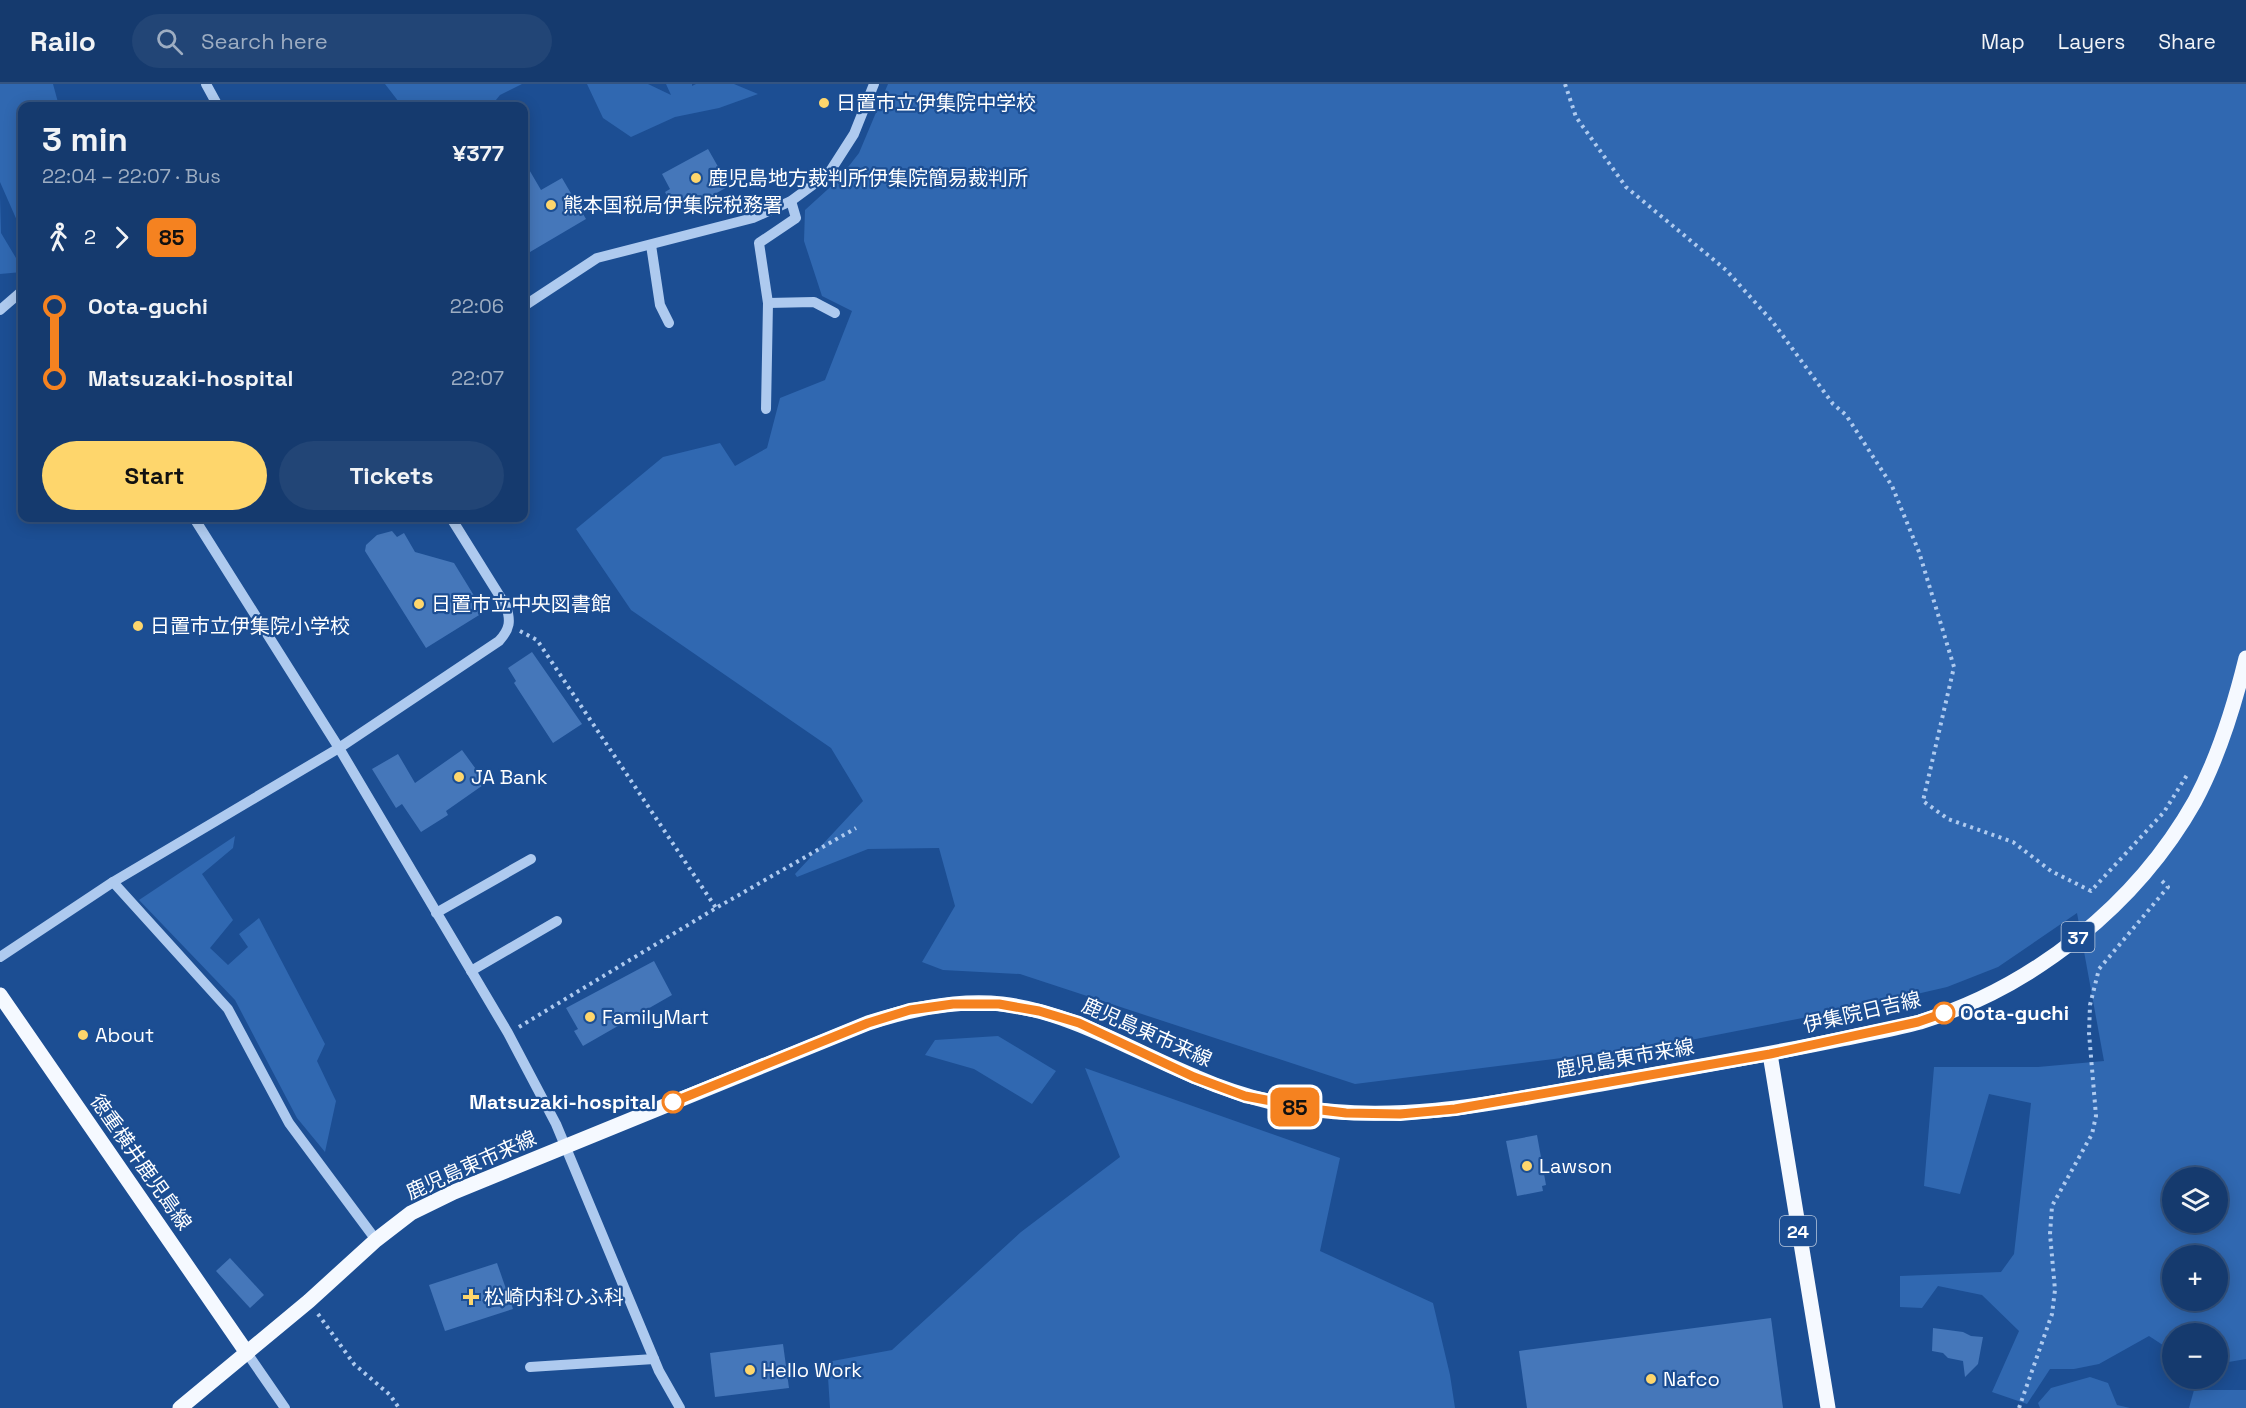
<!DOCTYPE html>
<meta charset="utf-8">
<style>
:root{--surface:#153a6e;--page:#224576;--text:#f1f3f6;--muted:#9dadc2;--line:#345481;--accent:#fed66c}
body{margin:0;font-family:"Space Grotesk","Noto Sans JP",sans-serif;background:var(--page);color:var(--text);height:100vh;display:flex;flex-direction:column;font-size:22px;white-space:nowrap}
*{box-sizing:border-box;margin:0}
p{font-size:20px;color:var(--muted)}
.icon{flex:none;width:33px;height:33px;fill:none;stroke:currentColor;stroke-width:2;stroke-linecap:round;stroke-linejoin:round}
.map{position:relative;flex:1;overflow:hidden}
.details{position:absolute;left:18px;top:18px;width:510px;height:420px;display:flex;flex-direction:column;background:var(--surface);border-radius:12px;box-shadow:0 3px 15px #0003,0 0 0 2px var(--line)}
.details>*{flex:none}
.badge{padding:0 12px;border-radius:9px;font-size:21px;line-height:39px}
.controls{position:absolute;left:2162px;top:1083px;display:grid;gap:12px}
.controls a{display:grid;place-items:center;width:66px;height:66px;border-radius:50%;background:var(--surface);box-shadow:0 3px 15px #0003,0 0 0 2px var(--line);font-size:30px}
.map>.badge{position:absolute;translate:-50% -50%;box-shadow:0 0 0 3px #fff}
.legs{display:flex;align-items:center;gap:9px;height:66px;padding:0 24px;font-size:20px}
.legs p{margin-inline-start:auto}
.overview{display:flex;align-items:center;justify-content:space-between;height:102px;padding:0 24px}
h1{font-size:33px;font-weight:700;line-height:45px}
.primary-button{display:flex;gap:12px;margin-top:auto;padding:12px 24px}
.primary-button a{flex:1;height:69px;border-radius:36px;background:var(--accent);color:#111;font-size:24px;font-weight:700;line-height:69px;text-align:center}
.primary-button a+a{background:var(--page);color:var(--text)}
ul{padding:0 24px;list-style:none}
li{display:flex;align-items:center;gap:21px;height:72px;font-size:22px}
li i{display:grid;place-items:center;width:9px;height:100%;margin:0 8px;background:currentColor}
li i::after{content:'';width:15px;height:15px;margin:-8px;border:4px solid;border-radius:50%;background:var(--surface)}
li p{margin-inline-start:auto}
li:first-child i{background:linear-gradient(#0000 50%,currentColor 0)}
li:last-child i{background:linear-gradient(currentColor 50%,#0000 0)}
header{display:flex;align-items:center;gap:36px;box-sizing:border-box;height:84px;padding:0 30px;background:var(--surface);border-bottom:2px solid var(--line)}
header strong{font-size:28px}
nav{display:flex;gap:33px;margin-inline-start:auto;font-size:21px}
.search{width:420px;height:54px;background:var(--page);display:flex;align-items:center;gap:15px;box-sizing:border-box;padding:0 21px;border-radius:33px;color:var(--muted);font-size:22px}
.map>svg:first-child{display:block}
</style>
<header>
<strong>Railo</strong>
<div class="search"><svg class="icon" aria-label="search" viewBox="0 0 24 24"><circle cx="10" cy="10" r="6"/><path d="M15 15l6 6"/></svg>Search here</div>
<nav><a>Map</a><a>Layers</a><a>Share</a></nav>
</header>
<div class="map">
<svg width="2246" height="1324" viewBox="0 0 2246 1324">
<rect width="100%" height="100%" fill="#1c4e93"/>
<g fill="#3068b1" fill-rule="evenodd">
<path d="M0 0H53L59 22H22V148L0 98Z"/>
<path d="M385 0H522L500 11 491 22H402Z"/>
<path d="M587 0H648L671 11 666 0H692V2L696 0H734L758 10 719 24 675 33 631 53 603 34Z"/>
<path d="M888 0H2246V1275L2217 1280V1250H2172V1267L2149 1252 2099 1280 2074 1285H2050L2027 1320 1992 1308 2019 1247 1982 1211 1938 1202 1922 1224 1900 1223V1192L2001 1188 2014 1170 2031 1019 1989 1010 1960 1110 1924 1102 1934 983H2038L2104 977 2077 829 1998 883 1947 903 1869 921 1665 961 1355 1000 1020 890 943 886 922 878 955 822 939 764 868 765 797 793 795 790 863 717 831 664 631 526 576 445 663 373 720 359 735 382 767 364 780 314 825 296 852 227 822 212 804 157 805 126 838 96 859 69ZM2172 1094H2217V1138H2172ZM2172 1172H2217V1216H2172Z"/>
<path d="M0 113 1 149 22 184V188L0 190Z"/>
<path d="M235 752 233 764 202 790 233 836 210 864 228 881 248 863 239 850 259 834 325 960 317 977 336 1017 325 1068 297 1034 235 916 139 816Z"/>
<path d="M998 952 1056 987 1032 1020 974 985 925 971 935 956Z"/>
<path d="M1085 984 1340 1074 1320 1167 1433 1219 1450 1291 1455 1324H830L827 1278 892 1266 1021 1148 1120 1073Z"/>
<path d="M2090 1293 2108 1299 2117 1321 2130 1324H2040L2038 1319 2051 1304Z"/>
<path d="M2194 1306H2246V1324H2189Z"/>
</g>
<g fill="#4577ba">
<path d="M708 65 729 102 683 128 679 121 674 124 665 108 670 105 662 90Z"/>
<path d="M524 77 541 106 562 94 586 135 530 168 524 156Z"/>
<path d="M392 447 397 453 404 449 415 468 454 479 484 528 426 564 365 467 366 461 377 451Z"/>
<path d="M532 568 582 640 553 659 514 599 516 597 508 584Z"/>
<path d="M462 666 486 699 446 727 448 731 421 748 402 720 396 724 372 685 398 670 415 699Z"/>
<path d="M654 877 672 911 583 962 574 947 578 945 566 924Z"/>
<path d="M1537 1051 1546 1101 1542 1102 1543 1107 1517 1112 1506 1057Z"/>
<path d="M230 1174 264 1211 250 1224 216 1187Z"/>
<path d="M497 1179 513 1225 445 1247 429 1201Z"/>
<path d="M1771 1234 1783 1324H1527L1519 1267Z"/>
<path d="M1933 1244 1963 1248 1971 1252 1983 1253 1978 1280 1965 1293 1963 1277 1948 1274 1943 1269 1932 1267Z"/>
<path d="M783 1260 789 1304 715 1313 710 1269Z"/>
</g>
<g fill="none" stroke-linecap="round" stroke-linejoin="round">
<g stroke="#aecaef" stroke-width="4" stroke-dasharray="3 4.5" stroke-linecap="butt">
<path d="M1565 0 1576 33 1626 103 1726 186 1772 237 1833 320 1846 331 1892 402 1919 468 1954 583 1923 717 1948 735 2013 758 2051 787 2091 807 2164 728 2187 691"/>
<path d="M520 547 537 556 716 824"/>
<path d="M519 943 716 824 856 744"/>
<path d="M318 1230 354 1280 390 1311 399 1324"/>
<path d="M2019 1324 2052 1230 2055 1206 2050 1150 2052 1122 2092 1050 2096 1032 2089 949 2090 921 2099 885 2168 803 2159 794"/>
</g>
<g stroke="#aecaef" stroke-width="10">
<path d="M206 0 218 22"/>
<path d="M651 161 660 221 669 239"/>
<path d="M768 219 814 218 835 229"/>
<path d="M524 222 597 174 753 134 791 117 829 89 854 50 874 0"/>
<path d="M0 226 22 207"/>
<path d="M766 325 768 219 759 159 796 134 791 117"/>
<path d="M194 434 339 664 508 949 556 1040 659 1287 680 1324"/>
<path d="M113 798 228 925 289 1039 376 1156"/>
<path d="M436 829 531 775"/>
<path d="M0 873 113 798 339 664 499 557C510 545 511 537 506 522L451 434"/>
<path d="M471 887 557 837"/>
<path d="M247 1269 285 1324"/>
<path d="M530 1283 654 1275"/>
</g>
<g stroke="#f5f9ff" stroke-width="15">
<path d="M0 911 247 1269"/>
<path d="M1770 970 1828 1324"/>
<path d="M180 1324 309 1217 376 1156 411 1129 454 1108 868 939C911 925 957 915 1002 920 1072 928 1132 967 1196 993 1228 1007 1261 1017 1296 1023 1408 1042 1518 1014 1629 995 1700 982 1771 970 1842 955 1868 949 1895 945 1920 938 2034 903 2137 820 2195 717 2219 672 2234 623 2246 574"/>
</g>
</g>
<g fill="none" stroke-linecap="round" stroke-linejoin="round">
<defs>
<path id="line-1" d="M673 1018 868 939 910 926 953 920H999L1039 927 1079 939 1194 993 1245 1012 1313 1025 1346 1029 1400 1030 1455 1025 1770 970 1918 938 1944 929"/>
</defs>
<use href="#line-1" stroke="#fff" stroke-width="14"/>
<use href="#line-1" stroke="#f58220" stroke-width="9"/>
</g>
<g fill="#fed66c" stroke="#1c4e93" stroke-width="2">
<circle cx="824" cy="19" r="6"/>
<circle cx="696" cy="94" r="6"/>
<circle cx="551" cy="121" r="6"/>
<circle cx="419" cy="520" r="6"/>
<circle cx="138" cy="542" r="6"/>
<circle cx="459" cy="693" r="6"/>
<circle cx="590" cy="933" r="6"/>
<circle cx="83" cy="951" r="6"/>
<circle cx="1527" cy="1082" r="6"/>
<path d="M468 1204h6v6h6v6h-6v6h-6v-6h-6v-6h6z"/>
<circle cx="750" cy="1286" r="6"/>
<circle cx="1651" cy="1295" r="6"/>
</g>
<g fill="#fff" stroke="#f58220" stroke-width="3">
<circle cx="1944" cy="929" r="10"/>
<circle cx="673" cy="1018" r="10"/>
</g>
<g text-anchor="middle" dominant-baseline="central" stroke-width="4.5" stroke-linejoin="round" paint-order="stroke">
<g fill="#1c4e93" stroke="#bbcadf" stroke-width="1.5">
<rect x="2061.5" y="838" width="33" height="30" rx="4.5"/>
<rect x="1780" y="1132" width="36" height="30" rx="4.5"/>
</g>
<g font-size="18" font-weight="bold" fill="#fff">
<text x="2078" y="853">37</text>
<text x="1798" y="1147">24</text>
</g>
<g font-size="20" fill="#fff" stroke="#1c4e93" text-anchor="start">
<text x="836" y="19">日置市立伊集院中学校</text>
<text x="708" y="94">鹿児島地方裁判所伊集院簡易裁判所</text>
<text x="563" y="121">熊本国税局伊集院税務署</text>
<text x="431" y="520">日置市立中央図書館</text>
<text x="150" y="542">日置市立伊集院小学校</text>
<text x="471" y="693">JA Bank</text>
<text x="602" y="933">FamilyMart</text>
<text x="95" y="951">About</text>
<text x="1539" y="1082">Lawson</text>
<text x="484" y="1213">松崎内科ひふ科</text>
<text x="762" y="1286">Hello Work</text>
<text x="1663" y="1295">Nafco</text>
</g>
<g font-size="20" fill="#fff" stroke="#1c4e93">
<text transform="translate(1862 928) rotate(-13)">伊集院日吉線</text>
<text transform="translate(1147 948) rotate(24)">鹿児島東市来線</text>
<text transform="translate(1625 974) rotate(-10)">鹿児島東市来線</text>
<text transform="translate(141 1078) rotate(55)">徳重横井鹿児島線</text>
<text transform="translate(471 1081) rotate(-24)">鹿児島東市来線</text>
</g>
<g font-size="20" font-weight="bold" fill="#fff" stroke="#1c4e93" text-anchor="start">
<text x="1960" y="929">Oota-guchi</text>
<text x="656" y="1018" text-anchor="end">Matsuzaki-hospital</text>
</g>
</g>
</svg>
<div class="controls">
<a><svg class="icon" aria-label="layers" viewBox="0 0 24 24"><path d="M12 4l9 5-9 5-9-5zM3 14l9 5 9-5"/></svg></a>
<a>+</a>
<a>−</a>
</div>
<b class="badge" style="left:1295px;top:1023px;background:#f58220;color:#111">85</b>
<section class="details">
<div class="overview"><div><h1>3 min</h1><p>22:04 – 22:07 · Bus</p></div><b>¥377</b></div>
<div class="legs"><svg class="icon" aria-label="walk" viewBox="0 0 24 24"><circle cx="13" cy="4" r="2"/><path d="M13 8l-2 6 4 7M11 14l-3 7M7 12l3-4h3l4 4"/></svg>2<svg class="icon" aria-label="forward" viewBox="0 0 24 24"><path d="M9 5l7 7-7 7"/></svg><b class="badge" style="background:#f58220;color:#111">85</b></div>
<ul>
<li><i style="color:#f58220"></i><b>Oota-guchi</b><p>22:06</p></li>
<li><i style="color:#f58220"></i><b>Matsuzaki-hospital</b><p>22:07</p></li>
</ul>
<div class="primary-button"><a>Start</a><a>Tickets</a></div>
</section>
</div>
